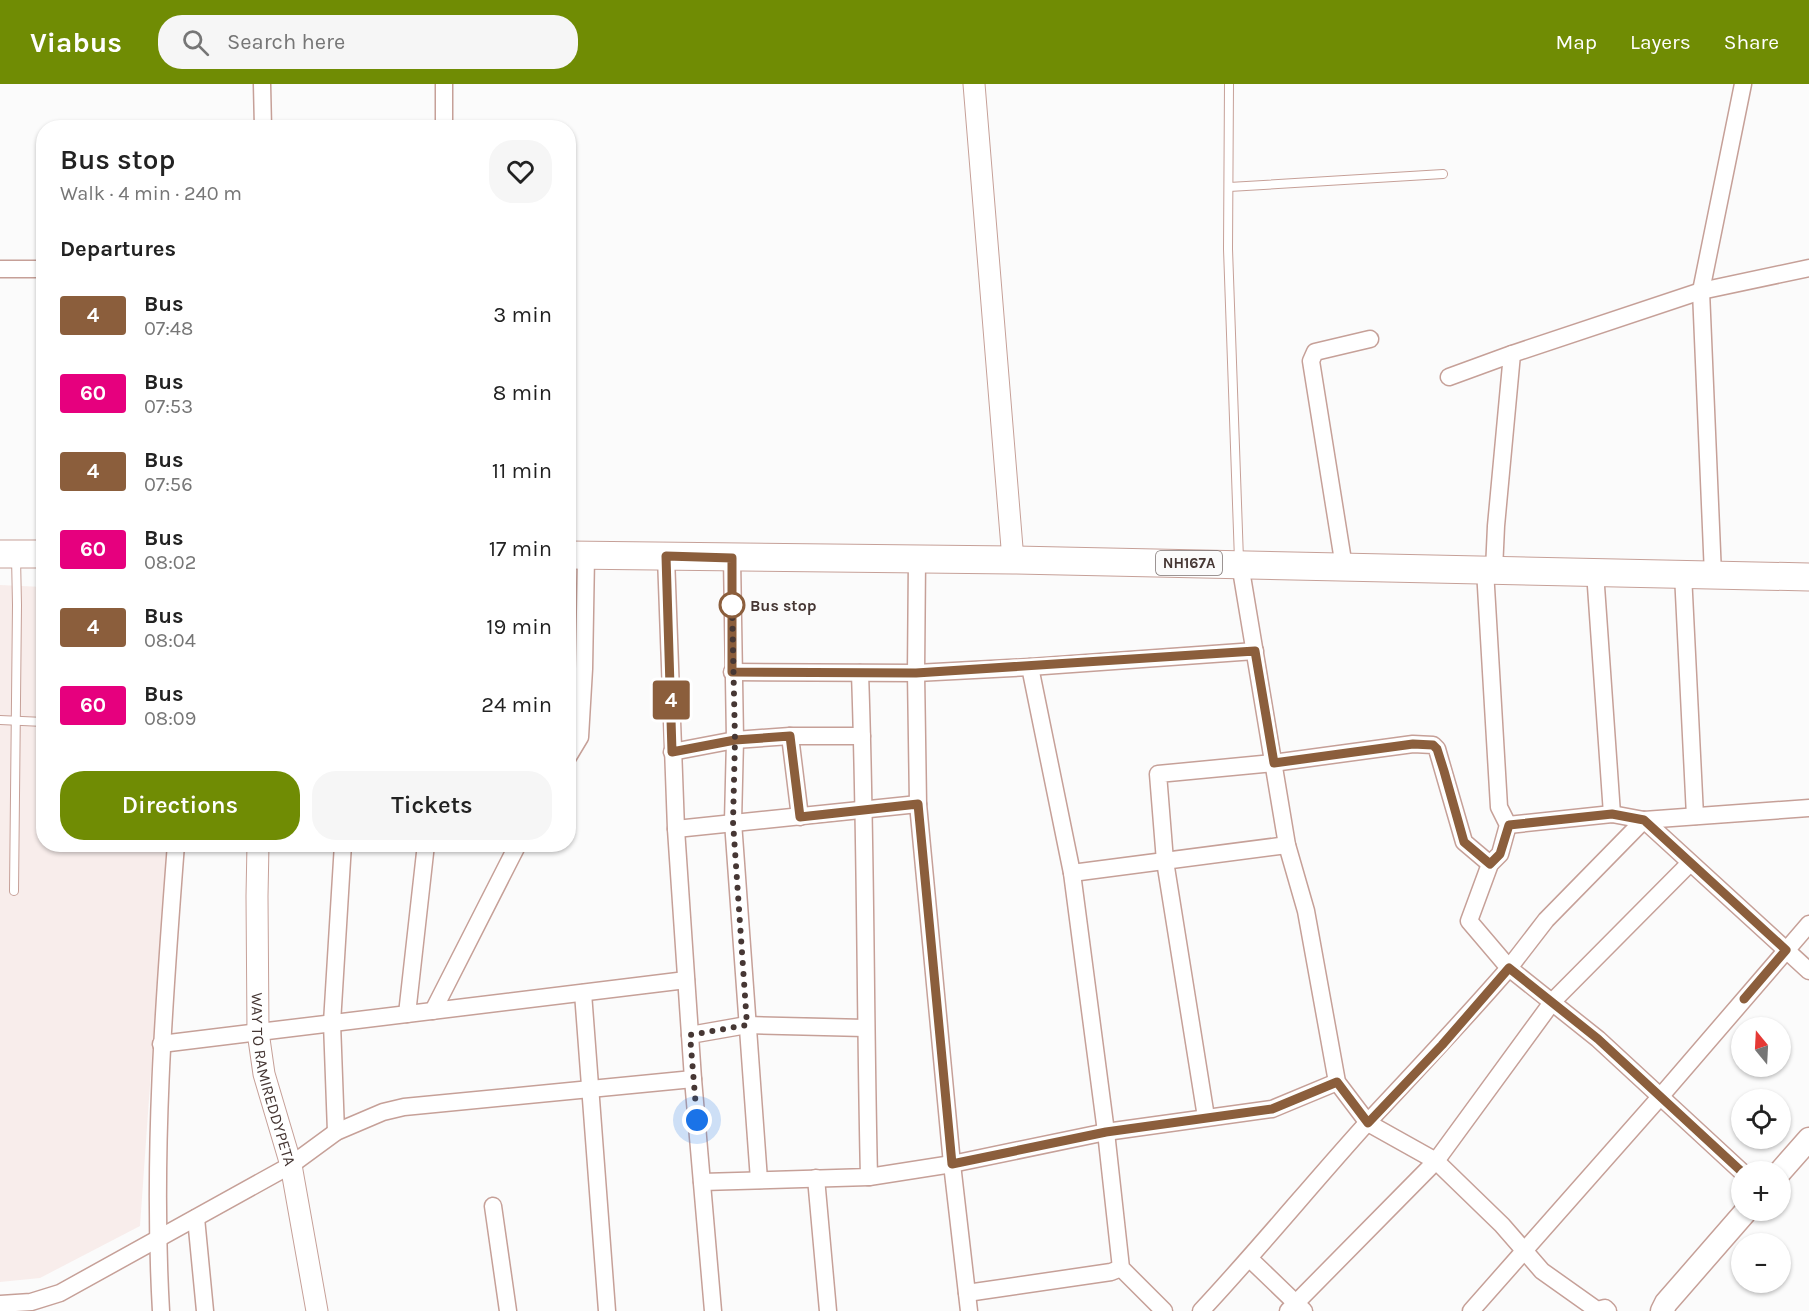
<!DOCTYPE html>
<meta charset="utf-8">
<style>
:root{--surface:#fff;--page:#f6f6f6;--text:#222;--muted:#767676;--accent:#708c04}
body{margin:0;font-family:Karla,sans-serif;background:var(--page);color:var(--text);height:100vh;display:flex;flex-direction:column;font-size:22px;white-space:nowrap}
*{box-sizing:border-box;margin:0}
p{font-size:20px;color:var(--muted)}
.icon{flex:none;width:33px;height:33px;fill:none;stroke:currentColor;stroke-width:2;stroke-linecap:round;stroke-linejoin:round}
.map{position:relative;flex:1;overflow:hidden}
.side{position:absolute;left:36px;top:36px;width:540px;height:732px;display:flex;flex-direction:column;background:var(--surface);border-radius:24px;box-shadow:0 2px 4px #0004}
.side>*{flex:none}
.badge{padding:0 12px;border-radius:4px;font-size:21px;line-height:39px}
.needle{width:39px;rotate:342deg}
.controls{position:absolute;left:1731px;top:933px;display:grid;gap:12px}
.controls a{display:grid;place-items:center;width:60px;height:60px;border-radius:50%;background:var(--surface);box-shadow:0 2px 4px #0004;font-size:30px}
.you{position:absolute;width:30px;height:30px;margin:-15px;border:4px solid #fff;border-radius:50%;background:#1a73e8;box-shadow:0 0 0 9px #1a73e833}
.map>.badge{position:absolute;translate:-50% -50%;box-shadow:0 0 0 3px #fff}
h2{padding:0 24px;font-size:22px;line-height:54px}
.round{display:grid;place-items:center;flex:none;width:63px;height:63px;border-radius:24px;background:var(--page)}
.head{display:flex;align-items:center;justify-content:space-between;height:102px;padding:0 24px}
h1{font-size:28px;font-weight:600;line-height:45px}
.button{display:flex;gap:12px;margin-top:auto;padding:12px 24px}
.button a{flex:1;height:69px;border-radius:24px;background:var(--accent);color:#fff;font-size:24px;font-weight:600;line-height:69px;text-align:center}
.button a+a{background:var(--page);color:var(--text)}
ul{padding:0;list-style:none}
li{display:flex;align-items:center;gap:18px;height:78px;padding:0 24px}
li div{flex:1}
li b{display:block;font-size:22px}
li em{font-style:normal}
li .badge{min-width:66px;font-weight:700;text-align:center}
header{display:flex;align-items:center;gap:36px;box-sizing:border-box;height:84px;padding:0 30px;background:var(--accent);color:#fff}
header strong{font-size:28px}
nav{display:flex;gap:33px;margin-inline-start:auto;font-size:21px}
.search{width:420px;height:54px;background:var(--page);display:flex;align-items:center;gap:15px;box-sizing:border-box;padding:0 21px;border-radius:24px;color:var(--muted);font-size:22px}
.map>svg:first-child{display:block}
</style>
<header>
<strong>Viabus</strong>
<div class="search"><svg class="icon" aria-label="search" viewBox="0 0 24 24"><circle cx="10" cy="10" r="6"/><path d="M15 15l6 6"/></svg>Search here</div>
<nav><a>Map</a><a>Layers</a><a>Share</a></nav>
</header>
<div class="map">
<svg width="1809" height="1227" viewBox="0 0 1809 1227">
<rect width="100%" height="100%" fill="#fbfbfb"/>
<path fill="#f8edeb" d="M0 501 43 503 44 760 167 761 140 1142 40 1194 0 1198Z"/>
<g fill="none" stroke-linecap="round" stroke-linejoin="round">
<defs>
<g id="service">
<path d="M1229 0 1228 165 1239 476"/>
<path d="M1229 103 1443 90"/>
<path d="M0 636 44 638"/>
<path d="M14 807 17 521 16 473"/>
</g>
<g id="minor">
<path d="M262 0 263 44"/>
<path d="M444 44V0"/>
<path d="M0 185H44"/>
<path d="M1512 270 1701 207 1809 184"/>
<path d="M1449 293 1512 270 1496 442 1494 486"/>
<path d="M666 473 676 745 693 995 713 1227"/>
<path d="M732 474 735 656 733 738 759 1096"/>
<path d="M917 475 916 589 918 720 952 1080 969 1227"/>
<path d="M1240 480 1287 761 1306 827 1337 998 1368 1039 1436 1077 1553 917 1690 779"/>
<path d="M1344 483 1311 277 1315 268 1370 255"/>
<path d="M1595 488 1612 730"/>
<path d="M1683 490 1695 732"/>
<path d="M1713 491 1701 207 1743 0"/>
<path d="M1030 583 1072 789 1106 1048 1121 1184 1164 1227"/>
<path d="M732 588 916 589 1030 583 1255 567"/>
<path d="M790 652 800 733"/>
<path d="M672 668 735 656 790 652H862"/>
<path d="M568 673 580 653 584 585 586 472"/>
<path d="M1644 736 1546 836 1509 884 1598 955 1742 1088"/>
<path d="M1644 736 1809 887"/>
<path d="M1508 741 1612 730 1644 736 1809 724"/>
<path d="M676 745 918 720"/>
<path d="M1072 789 1287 761"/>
<path d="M583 909 607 1227"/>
<path d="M433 927 518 760"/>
<path d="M407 930 426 760"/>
<path d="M690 951 747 941 865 944"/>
<path d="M161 960 686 896"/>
<path d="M1206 1033 1165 777 1158 690 1273 679 1413 660 1433 661 1437 665 1464 758 1490 780"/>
<path d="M336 1048 332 939 343 760"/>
<path d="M869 1093 952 1080 1106 1048 1272 1025 1337 998"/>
<path d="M816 1094 828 1227"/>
<path d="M702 1098 869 1093C865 925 866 757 860 589"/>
<path d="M493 1122 508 1227"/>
<path d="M196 1134 205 1227"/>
<path d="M1250 1175 1304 1227"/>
<path d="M967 1209 1111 1188 1121 1184"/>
<path d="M0 1220 31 1218 60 1209 291 1081 336 1048 383 1028 404 1023 693 995"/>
<path d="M161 1227C152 1071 164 916 176 760"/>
<path d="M1201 1227C1258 1166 1311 1101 1367 1039 1415 988 1463 937 1509 884L1469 837 1490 780 1500 770 1508 741 1499 723 1485 486"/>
<path d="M1288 1227 1436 1077 1502 1141 1542 1187 1597 1226 1605 1224 1608 1227"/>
<path d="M1471 1227 1660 1013 1809 840"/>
</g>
<g id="tertiary">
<path d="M974 0 1013 476"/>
<path id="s1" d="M258 760 257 812 258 948 264 990 291 1081 317 1227"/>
</g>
<g id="secondary">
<path d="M1780 1088 1809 1055"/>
<path d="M1662 1227 1666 1219 1747 1126"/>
</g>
<g id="trunk">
<path d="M0 470H44"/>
<path d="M568 471 1013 476 1809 493"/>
</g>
</defs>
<use href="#service" stroke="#c6a098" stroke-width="10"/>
<use href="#minor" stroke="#c6a098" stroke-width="19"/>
<use href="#tertiary" stroke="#c6a098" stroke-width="23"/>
<use href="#secondary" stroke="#c6a098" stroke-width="25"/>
<use href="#trunk" stroke="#c6a098" stroke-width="29"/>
<use href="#service" stroke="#fff" stroke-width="8"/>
<use href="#minor" stroke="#fff" stroke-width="16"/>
<use href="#tertiary" stroke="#fff" stroke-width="21"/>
<use href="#secondary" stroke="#fff" stroke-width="22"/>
<use href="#trunk" stroke="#fff" stroke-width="27"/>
</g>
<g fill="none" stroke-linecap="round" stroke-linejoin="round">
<defs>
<path id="line" d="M1742 1088 1598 955 1509 884 1442 961 1368 1039 1337 998 1272 1025 1106 1048 952 1080 918 720 800 733 790 652 735 656 672 668 666 472 732 474V588L916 589 1255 567 1274 679 1413 660 1433 661 1437 665 1444 687 1464 758 1490 780 1500 770 1509 741 1612 730 1644 736 1786 866 1744 915"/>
</defs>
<use href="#line" stroke="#fff" stroke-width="14"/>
<use href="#line" stroke="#8b5e3c" stroke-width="9"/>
<path stroke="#463734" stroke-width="6" stroke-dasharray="0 10.8" d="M697 1036 690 951 747 941 733 738 735 656 732 521"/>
</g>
<circle fill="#fff" stroke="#8b5e3c" stroke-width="3" cx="732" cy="521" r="12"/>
<g text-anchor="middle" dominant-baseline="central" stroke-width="6" stroke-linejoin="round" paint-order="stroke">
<rect fill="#fbfbfb" stroke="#7c7270" stroke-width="1.5" x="1156" y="467" width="66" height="24" rx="4.5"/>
<g font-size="15" font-weight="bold" fill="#463734">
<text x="1189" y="479">NH167A</text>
</g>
<g font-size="16" font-weight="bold" fill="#463734" stroke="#fbfbfb" text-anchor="start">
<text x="750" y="521">Bus stop</text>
</g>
<g font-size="16" fill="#463734" stroke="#fbfbfb">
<text stroke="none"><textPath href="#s1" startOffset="237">WAY TO RAMIREDDYPETA</textPath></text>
</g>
</g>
</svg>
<div class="controls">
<a><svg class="needle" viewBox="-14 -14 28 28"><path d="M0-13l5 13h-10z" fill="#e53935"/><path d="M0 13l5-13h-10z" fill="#767676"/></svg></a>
<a><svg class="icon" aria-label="locate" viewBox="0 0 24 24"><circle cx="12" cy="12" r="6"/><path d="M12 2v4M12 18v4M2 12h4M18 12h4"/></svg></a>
<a>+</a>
<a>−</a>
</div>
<div class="you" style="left:697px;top:1036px"></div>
<b class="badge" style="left:671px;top:616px;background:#8b5e3c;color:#fff">4</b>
<section class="side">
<div class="head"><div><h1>Bus stop</h1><p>Walk · 4 min · 240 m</p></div><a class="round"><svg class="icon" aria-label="heart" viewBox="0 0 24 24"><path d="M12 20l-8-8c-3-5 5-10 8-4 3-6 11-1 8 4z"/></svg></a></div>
<h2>Departures</h2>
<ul>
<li><span class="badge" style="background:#8b5e3c;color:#fff">4</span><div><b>Bus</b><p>07:48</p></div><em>3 min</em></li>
<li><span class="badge" style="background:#e6007e;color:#fff">60</span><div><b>Bus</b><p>07:53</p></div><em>8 min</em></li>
<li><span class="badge" style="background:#8b5e3c;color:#fff">4</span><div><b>Bus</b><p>07:56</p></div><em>11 min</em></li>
<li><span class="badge" style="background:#e6007e;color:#fff">60</span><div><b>Bus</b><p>08:02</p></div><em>17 min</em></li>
<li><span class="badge" style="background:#8b5e3c;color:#fff">4</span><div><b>Bus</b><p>08:04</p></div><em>19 min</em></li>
<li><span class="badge" style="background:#e6007e;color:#fff">60</span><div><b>Bus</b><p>08:09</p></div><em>24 min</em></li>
</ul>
<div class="button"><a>Directions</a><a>Tickets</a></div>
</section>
</div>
